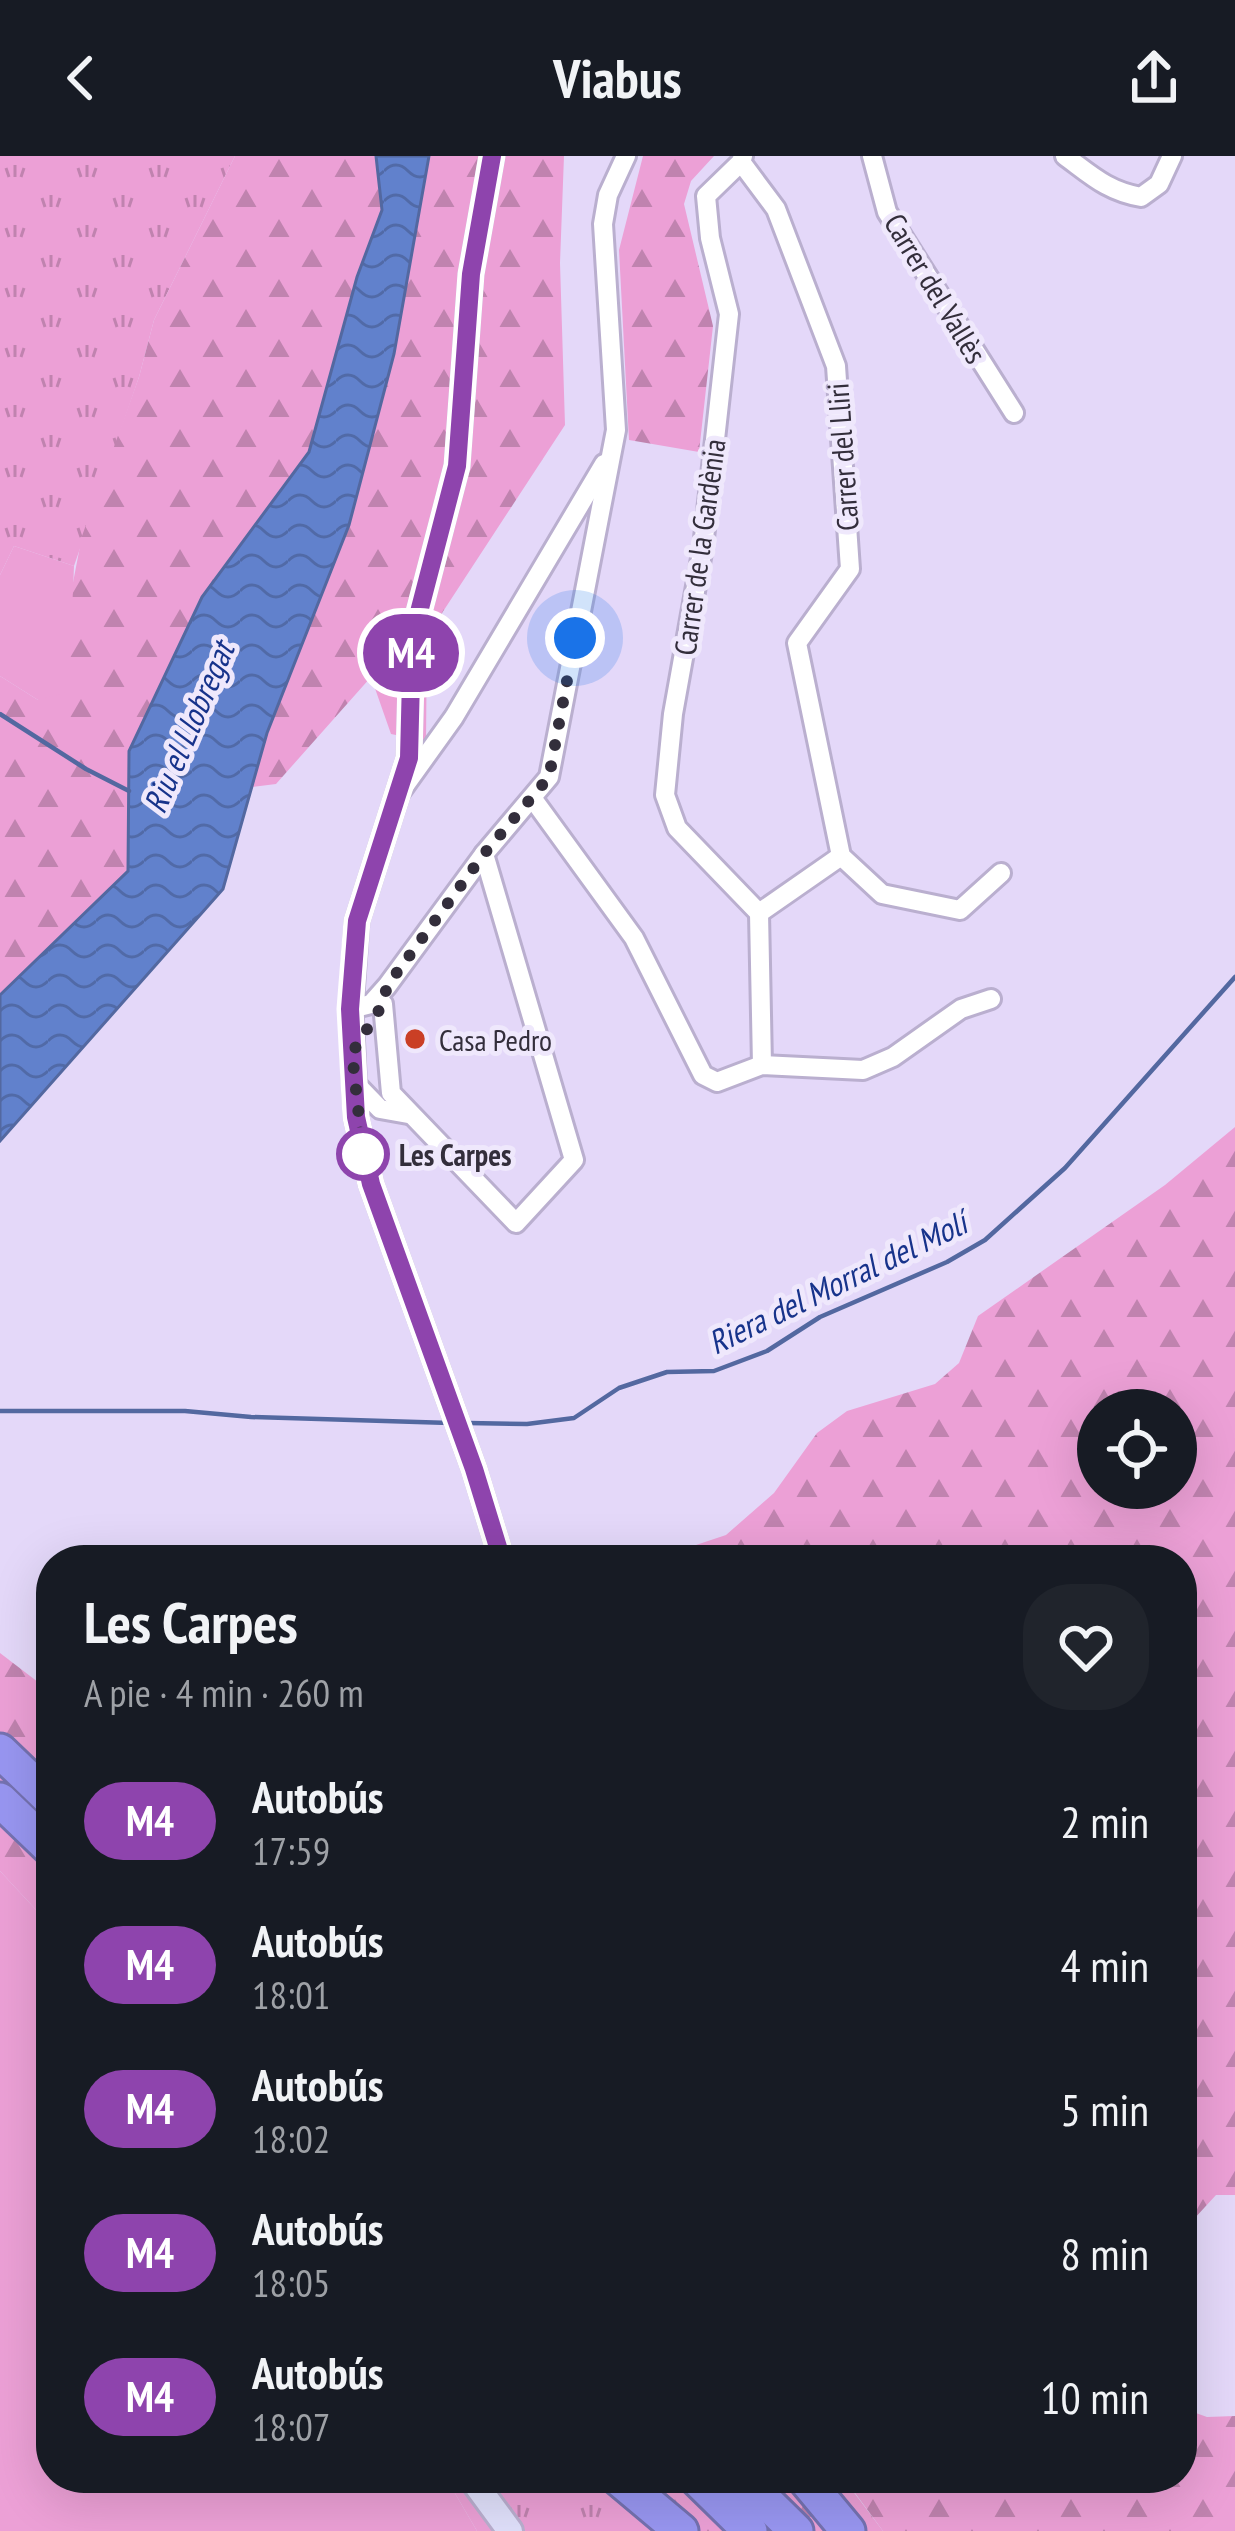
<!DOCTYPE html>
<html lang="es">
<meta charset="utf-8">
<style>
:root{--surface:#171b24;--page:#20242c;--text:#f1f3f6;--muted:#9ea1a6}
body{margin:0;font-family:"PT Sans Narrow",sans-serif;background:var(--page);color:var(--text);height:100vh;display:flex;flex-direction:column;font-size:45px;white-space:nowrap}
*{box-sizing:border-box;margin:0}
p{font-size:39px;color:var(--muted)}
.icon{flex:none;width:66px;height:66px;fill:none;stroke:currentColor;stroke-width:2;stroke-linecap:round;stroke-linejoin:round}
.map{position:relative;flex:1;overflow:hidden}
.sheet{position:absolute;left:36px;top:1389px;width:1161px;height:948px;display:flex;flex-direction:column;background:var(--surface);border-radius:48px;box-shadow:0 12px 48px #0002}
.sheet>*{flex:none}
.badge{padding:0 24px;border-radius:39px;font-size:42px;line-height:78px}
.controls{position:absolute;left:1077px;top:1233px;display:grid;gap:24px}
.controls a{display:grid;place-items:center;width:120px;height:120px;border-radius:50%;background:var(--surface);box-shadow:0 12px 48px #0002;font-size:60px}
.you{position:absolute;width:60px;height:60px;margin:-30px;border:9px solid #fff;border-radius:50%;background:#1a73e8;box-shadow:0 0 0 18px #1a73e833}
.map>.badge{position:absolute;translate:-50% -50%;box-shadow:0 0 0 6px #fff}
.round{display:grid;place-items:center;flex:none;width:126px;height:126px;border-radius:48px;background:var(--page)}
.summary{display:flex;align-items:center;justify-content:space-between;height:204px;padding:0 48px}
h1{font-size:57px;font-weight:700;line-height:90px}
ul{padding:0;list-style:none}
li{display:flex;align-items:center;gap:36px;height:144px;padding:0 48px}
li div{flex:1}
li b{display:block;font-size:45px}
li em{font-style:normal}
li .badge{min-width:132px;font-weight:700;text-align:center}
header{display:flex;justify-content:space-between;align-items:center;height:156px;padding:0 48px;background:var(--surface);font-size:54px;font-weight:700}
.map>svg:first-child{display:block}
</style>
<header><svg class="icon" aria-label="back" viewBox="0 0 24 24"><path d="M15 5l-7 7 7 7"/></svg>Viabus<svg class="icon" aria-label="share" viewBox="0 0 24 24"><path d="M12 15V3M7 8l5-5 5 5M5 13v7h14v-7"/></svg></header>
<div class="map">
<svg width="1235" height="2375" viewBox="0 0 1235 2375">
<defs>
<pattern id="grass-tufts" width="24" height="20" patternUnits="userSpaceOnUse" patternTransform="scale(3)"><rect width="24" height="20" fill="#eca0d6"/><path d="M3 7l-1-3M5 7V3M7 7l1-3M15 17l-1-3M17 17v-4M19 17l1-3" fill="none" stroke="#c083af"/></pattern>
<pattern id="forest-firs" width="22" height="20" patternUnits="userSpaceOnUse" patternTransform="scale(3)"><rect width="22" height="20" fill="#eca0d6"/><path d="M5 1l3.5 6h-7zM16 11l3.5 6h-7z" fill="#c083af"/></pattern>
<pattern id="water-waves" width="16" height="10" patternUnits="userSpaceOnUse" patternTransform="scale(3)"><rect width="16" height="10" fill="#6181cc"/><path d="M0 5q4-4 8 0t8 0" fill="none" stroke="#516aa7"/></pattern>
</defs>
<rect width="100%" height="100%" fill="#e4d8f9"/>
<g fill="url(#grass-tufts)">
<path d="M0 0H235L154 164 139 221 74 410 14 390 0 419Z"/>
<path d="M446 2322H594L653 2375H477Z"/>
<path d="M828 2322H843L883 2375H825Z"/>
</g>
<g fill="url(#forest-firs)" fill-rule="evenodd">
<path d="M235 0H376L382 54 357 121 309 296 202 441 129 595V715L0 838V520L38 544 70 442 82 380 139 221 154 164Z"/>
<path d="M429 0H564L560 107 565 269 427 480 426 585 391 578 371 521 276 628 252 631 267 577 349 369 394 198Z"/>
<path d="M643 0H714L691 25 684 48 713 170 699 296 629 284 619 94Z"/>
<path d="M1235 971V2039H1216L1182 2076V1404H651L726 1379 774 1337 817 1277 847 1255 935 1228 959 1207 978 1160 1165 1029ZM1098 1254H1176V1332H1098Z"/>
<path d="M0 1497 51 1536V1770L0 1715Z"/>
<path d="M1182 2252 1207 2261 1235 2260V2375H883L844 2322H1182Z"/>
<path d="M594 2322H828L825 2375H653Z"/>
</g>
<g fill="#eca0d6">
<path d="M14 390 74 410 70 505 64 537 38 544 0 520V419Z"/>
<path d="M0 1715 51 1770V2322H446L477 2375H0Z"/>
</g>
<path fill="url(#water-waves)" stroke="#5368a0" stroke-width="3" d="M376 0H429L394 198 349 369 267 577 223 733 0 985V839L128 715 129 595 202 441 309 296 357 121 382 54Z"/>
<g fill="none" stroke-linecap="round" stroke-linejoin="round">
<g stroke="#5368a0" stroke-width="4.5">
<path d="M0 558 86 613 129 635"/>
<path d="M0 1255H185L251 1261 450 1267"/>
<path d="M468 1267 527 1268 574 1262 619 1232 667 1216 714 1215 767 1195 820 1161 947 1106 985 1084 1065 1012 1235 821"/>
</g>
<defs>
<g id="minor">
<path d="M743 0 741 6 776 53 836 210 850 413 797 487 841 700 882 738 960 754 1001 717"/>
<path d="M872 0 887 56 1014 257"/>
<path d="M1065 0C1091 19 1107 35 1141 41L1159 28 1172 0"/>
<path d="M741 6 706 40 710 82 729 158 703 391 673 558 665 639 677 672 759 757"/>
<path d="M401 635 454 561 604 308"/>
<path d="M533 643 634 782 703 919 717 926 762 909 863 914 893 901 961 853 991 843"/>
<path d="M383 848 391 937 516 1067 574 1004 484 698"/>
<path d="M351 853 371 848 387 830 484 698 549 621 616 274 603 68 608 39 626 0"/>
<path d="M762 909 759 757 841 700"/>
<path d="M353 925 380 953 408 958"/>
</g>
<path id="tertiary" d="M492 0 471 118 457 310 412 483 409 602 357 765 351 853 356 961 371 1028 474 1313 502 1404"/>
<path id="secondary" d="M471 2322 510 2375"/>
<g id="motorway">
<path d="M0 1595 51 1644"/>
<path d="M0 1644 51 1693"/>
<path d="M618 2322 681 2375"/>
<path d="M696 2322 750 2375"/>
<path d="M742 2322 796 2375"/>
<path d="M804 2322 848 2375"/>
</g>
</defs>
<use href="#minor" stroke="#baafcf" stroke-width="24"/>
<use href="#tertiary" stroke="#baafcf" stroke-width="27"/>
<use href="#secondary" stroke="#baafcf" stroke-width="30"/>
<use href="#motorway" stroke="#7572b1" stroke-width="39"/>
<use href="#minor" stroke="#fff" stroke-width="18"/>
<use href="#tertiary" stroke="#fff" stroke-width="21"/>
<use href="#secondary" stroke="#e0e0fb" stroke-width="24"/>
<use href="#motorway" stroke="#9896f1" stroke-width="33"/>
</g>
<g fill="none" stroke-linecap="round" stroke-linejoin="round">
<defs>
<path id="line" d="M492 0 471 118 457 310 412 483 409 602 357 765 350 853 356 961 371 1028 474 1313 502 1404"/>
</defs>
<use href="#line" stroke="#fff" stroke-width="27"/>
<use href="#line" stroke="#8e44ad" stroke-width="18"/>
<path stroke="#332e3b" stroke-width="12" stroke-dasharray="0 21.6" d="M363 998 352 897 383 848 387 830 484 698 549 621 575 482"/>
</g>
<circle fill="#ca3f25" stroke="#efe8fc" stroke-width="4.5" cx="415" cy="883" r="12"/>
<circle fill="#fff" stroke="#8e44ad" stroke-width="6" cx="363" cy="998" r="24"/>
<g text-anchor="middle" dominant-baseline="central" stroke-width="10" stroke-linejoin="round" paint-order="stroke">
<g font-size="30" fill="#332e3b" stroke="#efe8fc">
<text transform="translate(936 132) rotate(59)">Carrer del Vallès</text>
<text transform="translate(842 301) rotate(-94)">Carrer del Lliri</text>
<text transform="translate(699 391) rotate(-82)">Carrer de la Gardènia</text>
</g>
<g font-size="30" fill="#332e3b" stroke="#efe8fc" text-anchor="start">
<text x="439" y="883">Casa Pedro</text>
</g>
<g font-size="30" font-weight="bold" fill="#332e3b" stroke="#efe8fc" text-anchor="start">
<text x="399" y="998">Les Carpes</text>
</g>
<g font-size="33" font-style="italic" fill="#17338b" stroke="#efe8fc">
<text transform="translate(188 571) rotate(-67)">Riu el Llobregat</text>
<text transform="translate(837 1126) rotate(-26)">Riera del Morral del Molí</text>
</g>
</g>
</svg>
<div class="controls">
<a><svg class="icon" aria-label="locate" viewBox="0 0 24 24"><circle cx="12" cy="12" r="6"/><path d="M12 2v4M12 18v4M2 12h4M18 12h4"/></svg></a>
</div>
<div class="you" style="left:575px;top:482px"></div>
<b class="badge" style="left:411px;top:497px;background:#8e44ad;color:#fff">M4</b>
<section class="sheet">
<div class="summary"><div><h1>Les Carpes</h1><p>A pie · 4 min · 260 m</p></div><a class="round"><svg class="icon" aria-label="heart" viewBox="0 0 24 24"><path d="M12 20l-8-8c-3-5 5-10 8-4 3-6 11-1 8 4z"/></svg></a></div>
<ul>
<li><span class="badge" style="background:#8e44ad;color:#fff">M4</span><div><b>Autobús</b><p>17:59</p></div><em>2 min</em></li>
<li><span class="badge" style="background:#8e44ad;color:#fff">M4</span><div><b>Autobús</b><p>18:01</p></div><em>4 min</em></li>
<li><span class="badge" style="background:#8e44ad;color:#fff">M4</span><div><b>Autobús</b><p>18:02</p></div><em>5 min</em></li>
<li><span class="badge" style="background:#8e44ad;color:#fff">M4</span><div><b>Autobús</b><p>18:05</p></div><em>8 min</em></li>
<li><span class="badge" style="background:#8e44ad;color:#fff">M4</span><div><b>Autobús</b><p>18:07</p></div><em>10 min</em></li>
</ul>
</section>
</div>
